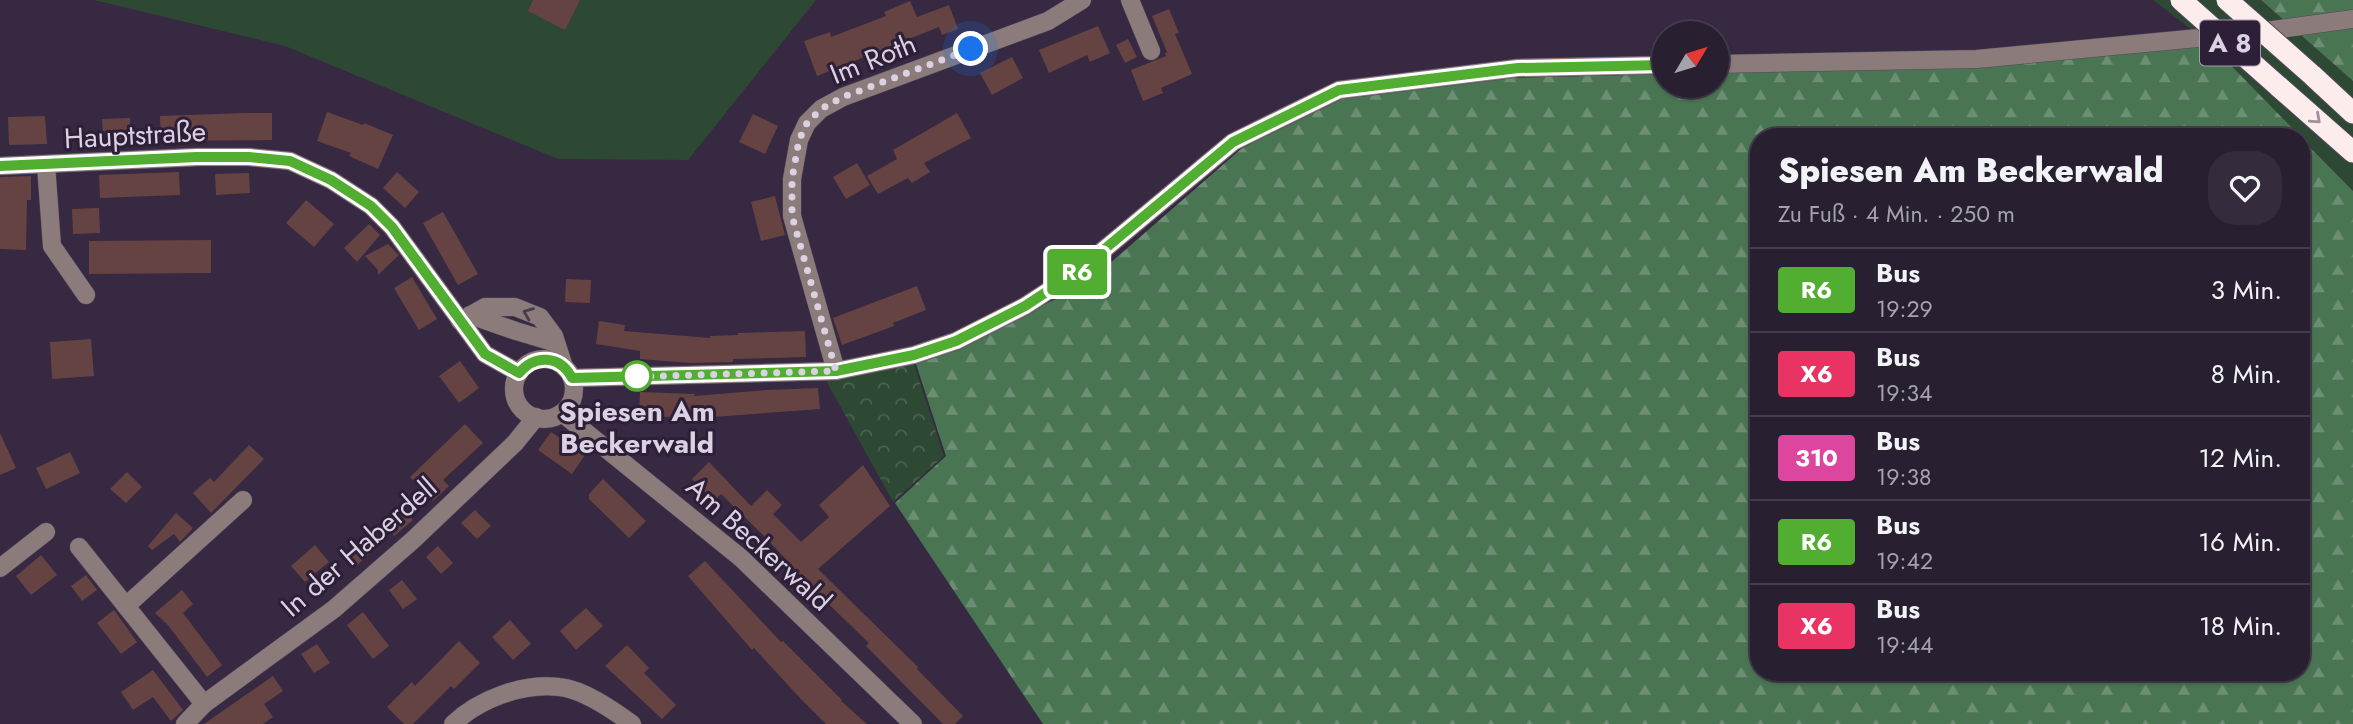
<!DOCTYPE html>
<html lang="de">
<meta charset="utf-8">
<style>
:root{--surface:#281f31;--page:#342c3d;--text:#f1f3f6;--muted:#a5a2ab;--line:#443d4d}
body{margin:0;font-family:Jost,sans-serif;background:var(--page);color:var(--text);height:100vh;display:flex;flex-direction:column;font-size:26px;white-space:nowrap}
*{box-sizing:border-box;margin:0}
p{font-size:23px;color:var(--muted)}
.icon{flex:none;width:38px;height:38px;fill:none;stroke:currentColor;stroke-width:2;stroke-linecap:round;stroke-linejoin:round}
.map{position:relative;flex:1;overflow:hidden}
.details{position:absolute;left:1750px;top:128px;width:560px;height:553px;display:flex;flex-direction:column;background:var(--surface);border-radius:28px;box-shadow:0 2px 5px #0004,0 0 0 2px var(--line)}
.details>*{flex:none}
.badge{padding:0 14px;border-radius:5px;font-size:24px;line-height:46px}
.needle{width:46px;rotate:52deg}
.tools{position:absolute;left:1652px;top:21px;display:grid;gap:14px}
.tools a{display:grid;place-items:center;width:77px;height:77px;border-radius:50%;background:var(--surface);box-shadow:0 2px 5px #0004,0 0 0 2px var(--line);font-size:35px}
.you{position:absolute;width:35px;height:35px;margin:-18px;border:5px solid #fff;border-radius:50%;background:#1a73e8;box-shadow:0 0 0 10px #1a73e833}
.map>.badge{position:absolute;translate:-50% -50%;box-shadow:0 0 0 4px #fff}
.round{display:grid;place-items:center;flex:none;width:74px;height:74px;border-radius:28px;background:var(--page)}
.headline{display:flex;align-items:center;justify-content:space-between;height:119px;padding:0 28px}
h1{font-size:33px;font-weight:800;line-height:52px}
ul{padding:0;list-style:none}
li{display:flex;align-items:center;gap:21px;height:84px;padding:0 28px;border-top:2px solid var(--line)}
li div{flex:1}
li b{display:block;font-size:26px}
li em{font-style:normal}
li .badge{min-width:77px;font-weight:700;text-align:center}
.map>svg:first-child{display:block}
</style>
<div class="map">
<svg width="2353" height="724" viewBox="0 0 2353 724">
<defs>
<pattern id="forest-firs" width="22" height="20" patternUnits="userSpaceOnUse" patternTransform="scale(1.75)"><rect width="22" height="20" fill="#4a7553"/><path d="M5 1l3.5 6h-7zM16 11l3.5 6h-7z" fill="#6c8e74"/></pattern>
<pattern id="park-crowns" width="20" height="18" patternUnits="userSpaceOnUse" patternTransform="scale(1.75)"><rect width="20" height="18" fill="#2d4933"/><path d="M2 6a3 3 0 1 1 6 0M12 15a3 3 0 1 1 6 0" fill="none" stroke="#4b6250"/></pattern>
</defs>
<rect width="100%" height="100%" fill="#362941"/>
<g fill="#2d4933">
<path d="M94 0H816L688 160 558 159 285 46Z"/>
<path d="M2153 0H2261L2353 81V191L2209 43Z"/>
</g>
<g fill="url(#forest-firs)">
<path d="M2261 0H2353V81Z"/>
<path d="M2209 43 2300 136H1759V672H2301V138L2353 191V724H1043L895 503 946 456 914 358 960 345 1085 285 1241 149 1342 94 1508 78 1664 74V86H1717V73L2006 65Z"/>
</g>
<path fill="url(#park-crowns)" d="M912 358 944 456 893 502 823 375Z"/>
<g fill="#654342">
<path d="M533 0H580L565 30 528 11Z"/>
<path d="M910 1 917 17 949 5 958 29 942 35 939 27 817 76 804 41 830 32 831 37 886 16 884 12Z"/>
<path d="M1169 9 1179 33 1175 34 1192 74 1161 88 1163 93 1143 101 1131 70 1166 56 1165 53 1167 52 1152 16Z"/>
<path d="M1098 26 1110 53 1090 62 1087 55 1049 73 1039 50Z"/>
<path d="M1128 39 1137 57 1125 63 1116 45Z"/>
<path d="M1012 57 1023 78 992 95 980 73Z"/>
<path d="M327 112 363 125 364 123 393 135 378 169 349 156 351 153 317 141Z"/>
<path d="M245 113H272V140L161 141 160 116Z"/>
<path d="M957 113 971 138 924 163 930 172 912 183 908 178 878 194 867 176 897 159 893 150Z"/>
<path d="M753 114 778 126 765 154 739 142Z"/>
<path d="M45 116 47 144 9 145 8 117Z"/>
<path d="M130 118 131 138 103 139 102 119Z"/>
<path d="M857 163 870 185 846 199 833 177Z"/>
<path d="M179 172 180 195 100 198 99 175Z"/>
<path d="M397 172 419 192 405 208 383 188Z"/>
<path d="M249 173 250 193 216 195 215 174Z"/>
<path d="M31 176V200H27L26 250 0 249V177Z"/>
<path d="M775 196 785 235 761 241 751 202Z"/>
<path d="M306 200 334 224 314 247 286 223Z"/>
<path d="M99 208 100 233 73 234 72 209Z"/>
<path d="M443 212 478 274 458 285 423 223Z"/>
<path d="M369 224 380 235 357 262 344 248Z"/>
<path d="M211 240V273L89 274V241Z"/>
<path d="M388 244 399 255 378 275V270L365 256Z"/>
<path d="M412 277 437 319 419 330 394 288Z"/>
<path d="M566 279 591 280 590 303 565 302Z"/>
<path d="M917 286 926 310 893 323 894 326 842 345 833 318Z"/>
<path d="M599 321 625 325 624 331 710 338V336L738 335V333L805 331 806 357 733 359V362L690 363 640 359V351L596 344Z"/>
<path d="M91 339 94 376 52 379 50 342Z"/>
<path d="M460 361 479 388 459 403 439 376Z"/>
<path d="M818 388 820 409 699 418 639 416 640 392 695 394 694 396 766 390Z"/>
<path d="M465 424 483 443 443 480 449 486 433 501 410 477Z"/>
<path d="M551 432 585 455 572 474 538 450Z"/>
<path d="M0 433 16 468 0 475Z"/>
<path d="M249 445 264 459 211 513 193 493 210 478 214 482Z"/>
<path d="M70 452 80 473 46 489 36 468Z"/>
<path d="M709 462 751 506 767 490 782 505 773 514 801 542 829 517 819 505 863 465 890 506 818 569 918 667 917 669 963 716 955 724H943L866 646 869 643 817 593 768 540 721 494 714 501 692 479Z"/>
<path d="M127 472 142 487 126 503 110 489Z"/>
<path d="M603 479 646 521 629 538 589 499V494Z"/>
<path d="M401 506 413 520 394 536 383 522Z"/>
<path d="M475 510 491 526 477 539 461 523Z"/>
<path d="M176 513 193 528 180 542 174 534 152 550 148 546Z"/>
<path d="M362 538 374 550 355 567 344 555Z"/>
<path d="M315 545 329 562 305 582 291 566Z"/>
<path d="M438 546 453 563 441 574 426 557Z"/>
<path d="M41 555 57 575 31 595 16 576Z"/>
<path d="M705 561 781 642 783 641 842 700 841 701 867 724H826L799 697 754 648 752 650 688 576Z"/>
<path d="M86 575 97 590 82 601 71 586Z"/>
<path d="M402 580 417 599 403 609 389 590Z"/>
<path d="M182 590 193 604 183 613 222 665 207 677 168 625 155 613Z"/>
<path d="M586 608 603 626 576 650 560 631Z"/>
<path d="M114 610 137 642 121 654 97 623Z"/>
<path d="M363 612 389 646 373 659 347 625Z"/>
<path d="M510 620 531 644 513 660 492 637Z"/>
<path d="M459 641 480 663 454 689 451 686 413 724H404L387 707 412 682 415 686Z"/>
<path d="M317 644 330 663 314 673 301 654Z"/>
<path d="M627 645 649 668 644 673 676 705 662 719 605 666Z"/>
<path d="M153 670 183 710 171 721 153 697 133 710 121 692Z"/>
<path d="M273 676 283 691 264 704 273 717 263 724H204Z"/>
</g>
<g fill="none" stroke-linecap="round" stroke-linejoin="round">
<defs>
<g id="minor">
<path d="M1130 0 1151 51"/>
<path d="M1717 64 1977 59 2251 33 2353 19"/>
<path d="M46 165 52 246 86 295"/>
<path d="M0 166 197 157H249L290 161 331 180 371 206 392 227 485 354 519 373"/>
<path d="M470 315 516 331 556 343"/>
<path d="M460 321 485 307H515L540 317 554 336 564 367"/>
<circle cx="544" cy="389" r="30"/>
<path d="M836 371 792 216V179L799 140 807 123 821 109 843 97 1048 21 1082 0"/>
<path d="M572 378 836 371 914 355 956 341 1025 306 1077 272 1233 142 1339 90 1518 68 1664 65"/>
<path d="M562 413 741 558 913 724"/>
<path d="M79 547 204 704"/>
<path d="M0 568 46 532"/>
<path d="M126 606 243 500"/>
<path d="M185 724 204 704 334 609 413 540 515 443 536 417"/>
<path d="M453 724C479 699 522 683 559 687 583 689 613 710 632 724"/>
</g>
<g id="highway">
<path d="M2312 75 2353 113"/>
<path d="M2278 86 2353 152"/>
</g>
</defs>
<use href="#minor" stroke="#54475e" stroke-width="19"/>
<use href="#highway" stroke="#54475e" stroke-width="23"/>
<use href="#minor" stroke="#8c7b7b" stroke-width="18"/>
<use href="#highway" stroke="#fdecec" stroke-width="21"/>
<defs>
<g id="highway-bridge">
<path d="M2181 0 2278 86"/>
<path d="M2227 0 2312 75"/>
</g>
</defs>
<use href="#highway-bridge" stroke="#54475e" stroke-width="23" stroke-linecap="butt"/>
<use href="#highway-bridge" stroke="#fdecec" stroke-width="21"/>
</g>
<defs><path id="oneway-chevron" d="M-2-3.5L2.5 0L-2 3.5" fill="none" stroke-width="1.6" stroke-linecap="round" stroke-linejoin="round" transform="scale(1.75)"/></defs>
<use stroke="#9f909b" href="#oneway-chevron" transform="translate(2316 119) rotate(42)"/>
<use stroke="#493b4b" href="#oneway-chevron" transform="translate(528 313) rotate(-158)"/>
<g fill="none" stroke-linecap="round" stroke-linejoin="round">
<defs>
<path id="line" d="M0 166 197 157H249L290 161 331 180 371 206 392 227 485 354 519 373C535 354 560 355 572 378L836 371 914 355 956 341 1025 306 1077 272 1233 142 1339 90 1518 68 1664 65"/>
</defs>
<use href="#line" stroke="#fff" stroke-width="16"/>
<use href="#line" stroke="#51ae31" stroke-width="10"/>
<path stroke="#dad2e2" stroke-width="7" stroke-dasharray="0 12.6" d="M637 376 625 377 836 371 792 216V179L799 140 807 123 821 109 843 97 971 49"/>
</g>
<circle fill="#fff" stroke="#51ae31" stroke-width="3.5" cx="637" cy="376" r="14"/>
<g text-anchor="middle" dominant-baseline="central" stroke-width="6" stroke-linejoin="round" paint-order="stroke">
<rect fill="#2c1f37" stroke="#a69caf" stroke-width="2" x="2200" y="20.5" width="60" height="45" rx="5"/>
<g font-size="26" font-weight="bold" fill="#dad2e2">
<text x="2230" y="43">A 8</text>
</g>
<g font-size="28" fill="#dad2e2" stroke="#2c1f37">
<text transform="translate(873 59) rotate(-22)">Im Roth</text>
<text transform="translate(135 135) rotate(-3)">Hauptstraße</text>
<text transform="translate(759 544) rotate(42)">Am Beckerwald</text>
<text transform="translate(359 547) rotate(-41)">In der Haberdell</text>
</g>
<g font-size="28" font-weight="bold" fill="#dad2e2" stroke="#2c1f37">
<text x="637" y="411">Spiesen Am<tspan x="637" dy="32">Beckerwald</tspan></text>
</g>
</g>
</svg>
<div class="tools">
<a><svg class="needle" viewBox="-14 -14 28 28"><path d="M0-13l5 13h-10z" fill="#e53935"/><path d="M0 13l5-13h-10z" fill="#a5a2ab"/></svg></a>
</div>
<div class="you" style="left:971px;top:49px"></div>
<b class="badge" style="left:1077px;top:272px;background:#51ae31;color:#fff">R6</b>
<section class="details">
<div class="headline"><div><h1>Spiesen Am Beckerwald</h1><p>Zu Fuß · 4 Min. · 250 m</p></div><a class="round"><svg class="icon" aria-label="heart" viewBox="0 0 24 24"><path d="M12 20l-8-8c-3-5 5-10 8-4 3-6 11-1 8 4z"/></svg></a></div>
<ul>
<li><span class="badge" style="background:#51ae31;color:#fff">R6</span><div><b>Bus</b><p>19:29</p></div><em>3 Min.</em></li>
<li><span class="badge" style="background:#e83363;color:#fff">X6</span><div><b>Bus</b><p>19:34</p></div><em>8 Min.</em></li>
<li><span class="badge" style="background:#dd469e;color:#fff">310</span><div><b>Bus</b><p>19:38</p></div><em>12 Min.</em></li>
<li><span class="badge" style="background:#51ae31;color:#fff">R6</span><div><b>Bus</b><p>19:42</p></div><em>16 Min.</em></li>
<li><span class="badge" style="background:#e83363;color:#fff">X6</span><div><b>Bus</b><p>19:44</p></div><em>18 Min.</em></li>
</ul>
</section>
</div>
